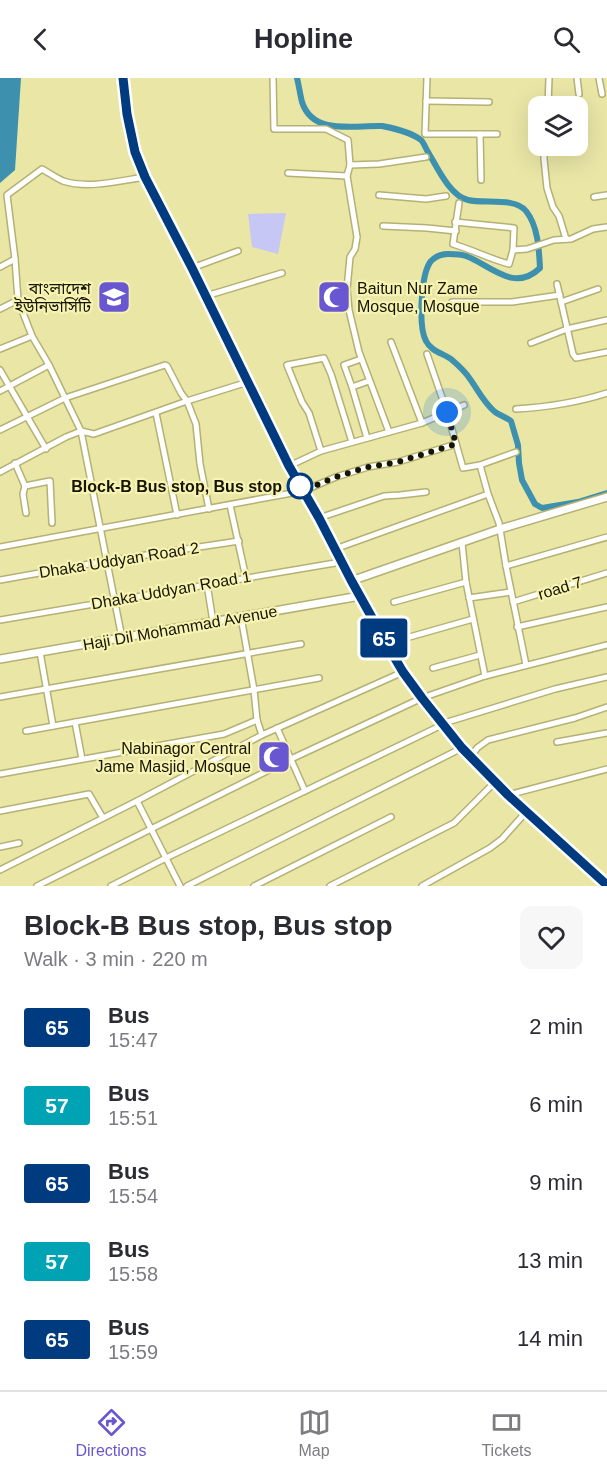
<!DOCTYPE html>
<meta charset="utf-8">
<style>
:root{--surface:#fff;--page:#f7f7f7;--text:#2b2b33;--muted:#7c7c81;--line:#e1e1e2;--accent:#6957d1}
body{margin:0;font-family:Arial,"Noto Sans Bengali",sans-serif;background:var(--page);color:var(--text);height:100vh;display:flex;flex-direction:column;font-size:22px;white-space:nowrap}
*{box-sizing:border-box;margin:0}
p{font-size:20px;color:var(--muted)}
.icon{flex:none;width:33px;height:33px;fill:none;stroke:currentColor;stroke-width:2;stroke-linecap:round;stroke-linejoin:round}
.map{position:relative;height:808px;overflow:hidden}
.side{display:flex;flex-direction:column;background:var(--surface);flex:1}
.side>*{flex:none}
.badge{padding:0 12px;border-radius:4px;font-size:21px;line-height:39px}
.fabs{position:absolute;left:528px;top:18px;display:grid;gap:12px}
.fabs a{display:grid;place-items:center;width:60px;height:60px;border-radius:12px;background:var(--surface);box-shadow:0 6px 24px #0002;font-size:30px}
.you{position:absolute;width:30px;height:30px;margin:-15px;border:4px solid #fff;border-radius:50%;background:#1a73e8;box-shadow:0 0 0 9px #1a73e833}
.map>.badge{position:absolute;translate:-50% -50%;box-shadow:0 0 0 3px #fff}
.round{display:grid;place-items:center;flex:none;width:63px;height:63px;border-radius:12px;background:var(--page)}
.overview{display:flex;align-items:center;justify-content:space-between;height:102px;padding:0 24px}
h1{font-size:28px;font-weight:700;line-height:45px}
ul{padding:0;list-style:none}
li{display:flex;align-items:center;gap:18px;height:78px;padding:0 24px}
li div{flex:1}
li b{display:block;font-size:22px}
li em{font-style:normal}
li .badge{min-width:66px;font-weight:700;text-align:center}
header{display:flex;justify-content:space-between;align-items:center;height:78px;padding:0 24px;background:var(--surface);font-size:27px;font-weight:700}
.tab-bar{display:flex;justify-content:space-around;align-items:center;height:84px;border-top:2px solid var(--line);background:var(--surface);font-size:16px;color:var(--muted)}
.tab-bar a{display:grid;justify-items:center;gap:3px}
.tab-bar .on{color:var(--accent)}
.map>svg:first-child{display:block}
</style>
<header><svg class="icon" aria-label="back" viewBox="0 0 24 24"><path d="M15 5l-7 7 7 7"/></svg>Hopline<svg class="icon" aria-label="search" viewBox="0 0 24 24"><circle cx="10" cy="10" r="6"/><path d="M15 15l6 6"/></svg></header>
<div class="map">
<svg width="607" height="808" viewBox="0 0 607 808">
<rect width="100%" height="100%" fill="#e9e6a6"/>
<path fill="#c7c7f5" d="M286 135 278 176 252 169 248 136Z"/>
<path fill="#3d90ae" d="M0 0H21L15 92 0 105Z"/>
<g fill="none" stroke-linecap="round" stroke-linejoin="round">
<path stroke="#3d90ae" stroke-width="6" d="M297 0C299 8 300 16 302 24 313 58 354 47 382 48 393 50 412 55 421 62 424 65 426 71 428 74 437 89 450 118 468 122 484 126 515 119 526 133 538 148 539 171 540 190 514 215 492 188 466 178 461 176 454 176 448 176 442 176 436 178 431 183 421 195 418 248 426 263 431 273 442 275 451 281 458 287 465 293 470 301 478 312 484 325 495 334 499 337 506 339 511 343L518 367 519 385 522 402 535 426 542 430 578 424 607 415"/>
<defs>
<g id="minor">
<path d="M273 0 274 51H326L348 62 350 87"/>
<path d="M427 0 425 56H497"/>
<path d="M577 0 579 16"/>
<path d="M599 0 602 16"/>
<path d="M426 23 489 24"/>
<path d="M548 28 549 0"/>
<path d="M480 56 481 102"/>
<path d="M544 68V81L547 110 553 129 559 138 566 161"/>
<path d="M288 95 347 98"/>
<path d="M379 117 426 121 446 118"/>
<path d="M594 119 607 117"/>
<path d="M459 125 453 166C473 172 490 181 509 186L513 172 527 171 554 162 571 161 593 151 607 149"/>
<path d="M455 144 514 150 513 172"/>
<path d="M383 148 427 150 456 153"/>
<path d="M15 181 7 117 42 91C49 95 56 100 63 103 88 111 119 103 145 99"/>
<path d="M0 189 15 181 18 222 32 258 49 287 81 353 122 560"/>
<path d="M192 190 238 173"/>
<path d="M557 206 573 276 576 280 607 274"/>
<path d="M206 218 282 195"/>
<path d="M452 224H512L560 217"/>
<path d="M561 224 598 211"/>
<path d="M0 231 18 222"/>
<path d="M391 264 422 345"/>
<path d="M531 265 567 251 607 242"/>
<path d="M0 271 32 258"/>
<path d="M427 276 447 334 463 390 480 387 488 416 499 445 506 488 526 587"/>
<path d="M0 292 46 371"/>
<path d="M352 309 344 287 361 281"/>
<path d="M0 313 49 287"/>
<path d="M516 331C548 329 576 325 607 315"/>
<path d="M156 335 177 437"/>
<path d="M0 352 65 320 165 287 167 288 181 315 187 323 196 346 200 386 209 431"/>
<path d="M389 354 359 274 349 232 347 211 350 179 355 171 357 159 347 98 350 87 379 86 426 79"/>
<path d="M367 360 352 309 369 303"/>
<path d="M321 373 309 335 302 324 287 287 324 280 331 296 352 364"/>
<path d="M15 385 25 408 23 416 26 435"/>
<path d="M480 387 516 374"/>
<path d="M289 388 321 373 422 345 464 327"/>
<path d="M0 394 66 359 81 353 94 356 187 323 248 304"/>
<path d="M25 408 50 403 52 445"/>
<path d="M230 427 246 500"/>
<path d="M319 440 384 418 400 417 426 414"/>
<path d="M462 465 466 504 485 598"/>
<path d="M0 469 303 413 336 399 368 389 398 384 456 366"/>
<path d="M335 471 488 416"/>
<path d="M506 488 607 459"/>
<path d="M0 502 106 483 239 463"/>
<path d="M207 506 213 544"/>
<path d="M469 520 511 514"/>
<path d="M394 524 466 504"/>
<path d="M513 524 607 495"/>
<path d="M241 539 254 612 257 642 262 657"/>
<path d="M0 542 341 484"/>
<path d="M517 549 607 529"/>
<path d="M390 572 399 562 473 541"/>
<path d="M40 574 53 648"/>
<path d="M433 590 480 577"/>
<path d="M0 619 301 566"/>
<path d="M75 644 82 681"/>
<path d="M441 646 555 611 607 599"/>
<path d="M277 650 305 713"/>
<path d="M26 653 319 600"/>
<path d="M557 664 607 655"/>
<path d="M471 679 477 670 488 662 575 640 607 629"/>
<path d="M0 696 224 656 257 642"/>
<path d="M508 717 607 691"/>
<path d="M137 723 180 808"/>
<path d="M0 733 89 716 103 740"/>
<path d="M0 769 19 765"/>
<path d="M0 792 137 723 262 657 403 594"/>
<path d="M37 808 291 681 422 620 485 598 607 567"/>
<path d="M111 808 166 780 442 647"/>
<path d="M187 808 462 670"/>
<path d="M254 808 391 739"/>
<path d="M330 808 454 745 495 704"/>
<path d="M422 808 490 770 502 761 526 734"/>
</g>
<g id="tertiary">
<path d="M351 503 500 451 607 419"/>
<path d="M0 581 360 518"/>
</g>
<path id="trunk" d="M122 0 127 36 135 74 145 99 192 190 289 388 319 440 351 503 390 572 403 594 422 620 462 670 508 717 607 807"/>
</defs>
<use href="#minor" stroke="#b5b174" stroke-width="8"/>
<use href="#tertiary" stroke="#b5b174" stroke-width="10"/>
<use href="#trunk" stroke="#fff" stroke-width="12"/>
<use href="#minor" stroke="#fff" stroke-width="5"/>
<use href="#tertiary" stroke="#fff" stroke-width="7"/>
<use href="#trunk" stroke="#eae272" stroke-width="9"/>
</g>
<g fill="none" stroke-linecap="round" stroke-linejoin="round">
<defs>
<path id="line" d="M123 0 127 36 135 74 145 99 192 190 289 388 319 440 351 502 390 572 403 594 422 620 462 670 508 717 607 807"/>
</defs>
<use href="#line" stroke="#fff" stroke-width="14"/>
<use href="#line" stroke="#003b80" stroke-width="9"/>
<path stroke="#171500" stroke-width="6" stroke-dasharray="0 10.8" d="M300 408 303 413 336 399 368 389 398 384 456 366 447 334"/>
</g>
<defs>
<symbol id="university-square" viewBox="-11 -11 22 22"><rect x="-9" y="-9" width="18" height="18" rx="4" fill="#6957d1" stroke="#f7f3b3"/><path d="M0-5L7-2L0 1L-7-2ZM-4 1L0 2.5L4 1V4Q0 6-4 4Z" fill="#fff"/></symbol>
<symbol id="mosque-square" viewBox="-11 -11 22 22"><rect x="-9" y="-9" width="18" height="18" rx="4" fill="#6957d1" stroke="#f7f3b3"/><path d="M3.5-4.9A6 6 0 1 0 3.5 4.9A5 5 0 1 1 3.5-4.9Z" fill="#fff"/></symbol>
</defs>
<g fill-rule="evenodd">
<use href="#university-square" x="95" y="200" width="38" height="38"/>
<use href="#mosque-square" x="315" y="200" width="38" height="38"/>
<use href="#mosque-square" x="255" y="660" width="38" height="38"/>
</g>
<circle fill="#fff" stroke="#003b80" stroke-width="3" cx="300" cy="408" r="12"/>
<g text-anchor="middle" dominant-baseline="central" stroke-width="4.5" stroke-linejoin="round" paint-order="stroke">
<g font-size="16" fill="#171500" stroke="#f7f3b3" text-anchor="end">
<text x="91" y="210">বাংলাদেশ<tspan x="91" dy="18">ইউনিভার্সিটি</tspan></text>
<text x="357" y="210" text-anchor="start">Baitun Nur Zame<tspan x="357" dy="18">Mosque, Mosque</tspan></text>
<text x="251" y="670">Nabinagor Central<tspan x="251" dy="18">Jame Masjid, Mosque</tspan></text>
</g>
<g font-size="16" font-weight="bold" fill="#171500" stroke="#f7f3b3" text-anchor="end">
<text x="282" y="408">Block-B Bus stop, Bus stop</text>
</g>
<g font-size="16" fill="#171500" stroke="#f7f3b3">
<text transform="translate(119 482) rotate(-9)">Dhaka Uddyan Road 2</text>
<text transform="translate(560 510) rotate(-17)">road 7</text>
<text transform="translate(171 512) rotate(-10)">Dhaka Uddyan Road 1</text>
<text transform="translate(180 550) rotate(-10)">Haji Dil Mohammad Avenue</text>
</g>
</g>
</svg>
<div class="fabs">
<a><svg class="icon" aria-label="layers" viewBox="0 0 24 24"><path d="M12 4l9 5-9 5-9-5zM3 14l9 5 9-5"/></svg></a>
</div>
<div class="you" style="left:447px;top:334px"></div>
<b class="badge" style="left:384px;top:560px;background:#003b80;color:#fff">65</b>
</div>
<section class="side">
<div class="overview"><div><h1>Block-B Bus stop, Bus stop</h1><p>Walk · 3 min · 220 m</p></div><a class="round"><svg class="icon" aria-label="heart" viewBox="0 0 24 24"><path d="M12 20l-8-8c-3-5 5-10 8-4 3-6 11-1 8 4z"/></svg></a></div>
<ul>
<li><span class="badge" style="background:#003b80;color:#fff">65</span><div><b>Bus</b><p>15:47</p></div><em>2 min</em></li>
<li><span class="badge" style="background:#00a3b4;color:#fff">57</span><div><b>Bus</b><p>15:51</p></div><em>6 min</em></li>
<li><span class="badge" style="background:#003b80;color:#fff">65</span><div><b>Bus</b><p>15:54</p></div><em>9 min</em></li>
<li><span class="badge" style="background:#00a3b4;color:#fff">57</span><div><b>Bus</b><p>15:58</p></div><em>13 min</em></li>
<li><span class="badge" style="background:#003b80;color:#fff">65</span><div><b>Bus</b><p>15:59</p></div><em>14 min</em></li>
</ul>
</section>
<nav class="tab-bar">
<a class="on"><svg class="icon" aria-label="directions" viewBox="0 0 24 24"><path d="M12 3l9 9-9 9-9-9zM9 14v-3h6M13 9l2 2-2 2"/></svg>Directions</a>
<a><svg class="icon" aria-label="map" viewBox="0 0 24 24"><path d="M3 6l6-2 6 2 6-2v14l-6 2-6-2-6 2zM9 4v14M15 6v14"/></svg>Map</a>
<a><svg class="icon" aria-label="tickets" viewBox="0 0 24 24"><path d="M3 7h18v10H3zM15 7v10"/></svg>Tickets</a>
</nav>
